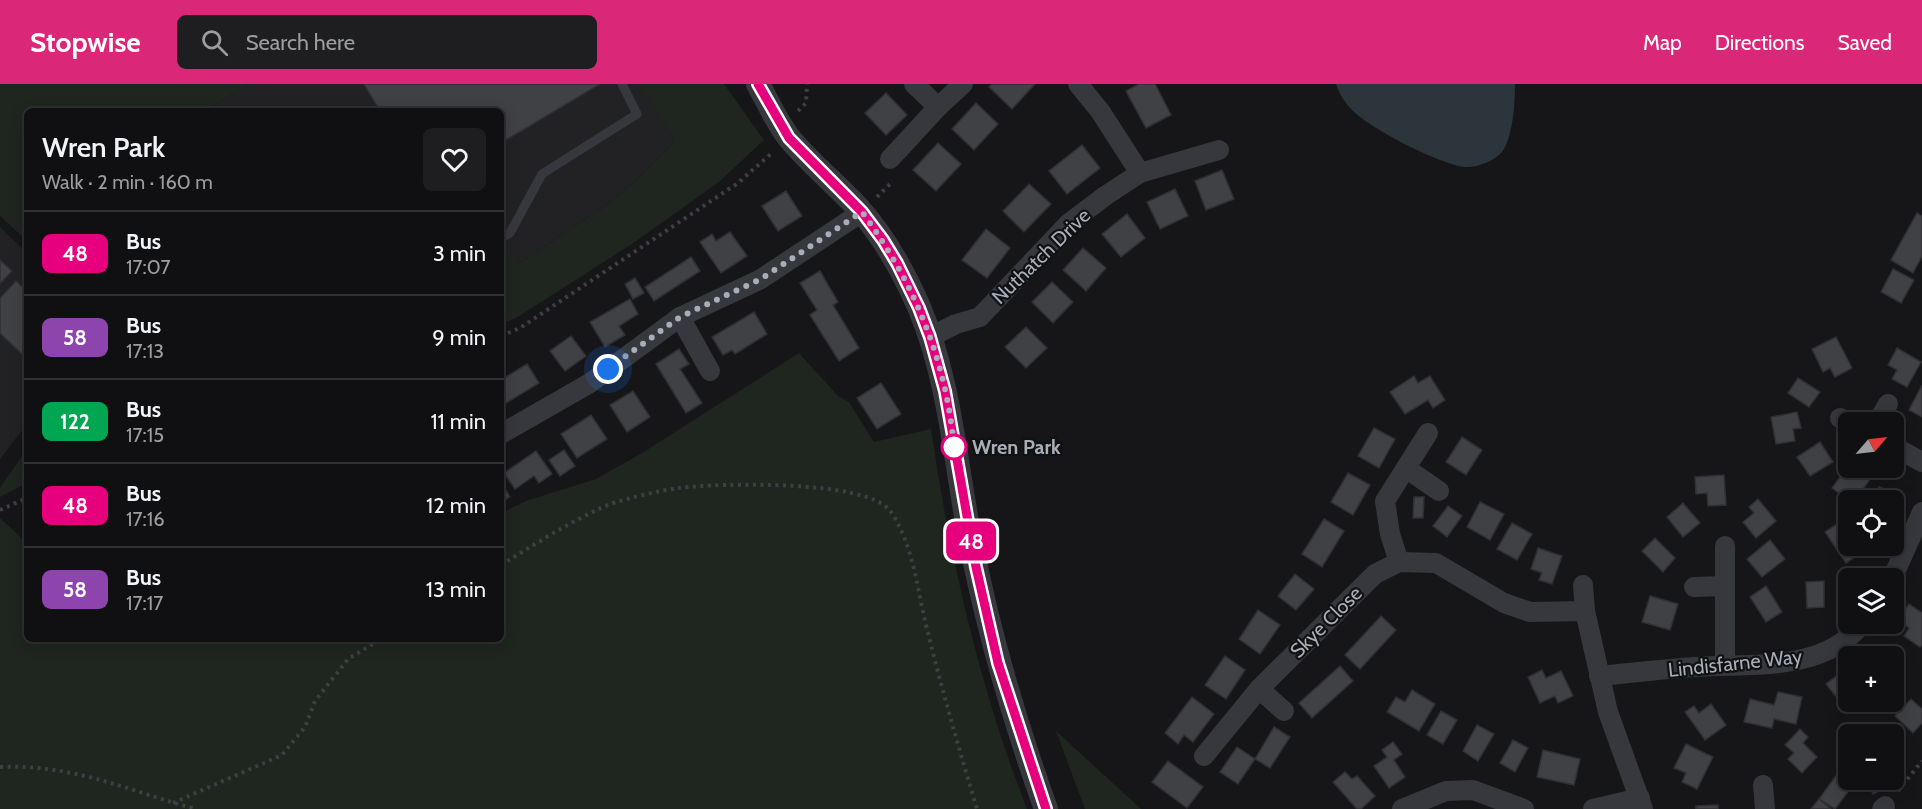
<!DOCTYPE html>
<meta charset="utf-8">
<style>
:root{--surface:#101012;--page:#1e1e20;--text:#f1f3f6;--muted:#9c9d9f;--line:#303032;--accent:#db2777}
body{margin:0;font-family:Cabin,sans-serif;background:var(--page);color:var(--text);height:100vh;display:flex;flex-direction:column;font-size:22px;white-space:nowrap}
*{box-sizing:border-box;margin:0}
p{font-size:20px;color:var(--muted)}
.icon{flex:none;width:33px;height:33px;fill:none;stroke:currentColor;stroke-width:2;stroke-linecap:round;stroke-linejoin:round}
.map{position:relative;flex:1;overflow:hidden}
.panel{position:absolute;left:24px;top:24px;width:480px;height:534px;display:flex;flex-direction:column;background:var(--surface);border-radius:9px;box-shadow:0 3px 15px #0003,0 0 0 2px var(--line)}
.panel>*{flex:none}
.badge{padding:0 12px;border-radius:9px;font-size:21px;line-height:39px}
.needle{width:39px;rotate:62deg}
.tools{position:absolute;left:1838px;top:328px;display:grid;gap:12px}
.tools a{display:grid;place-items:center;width:66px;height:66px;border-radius:9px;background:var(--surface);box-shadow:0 3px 15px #0003,0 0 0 2px var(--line);font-size:30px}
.you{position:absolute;width:30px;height:30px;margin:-15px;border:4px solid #fff;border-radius:50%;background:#1a73e8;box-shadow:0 0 0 9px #1a73e833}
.map>.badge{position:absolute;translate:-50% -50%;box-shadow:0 0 0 3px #fff}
.round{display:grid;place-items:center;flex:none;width:63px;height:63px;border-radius:9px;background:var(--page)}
.overview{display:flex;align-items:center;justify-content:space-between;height:102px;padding:0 18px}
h1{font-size:28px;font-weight:600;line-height:45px}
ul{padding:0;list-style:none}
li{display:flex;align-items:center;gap:18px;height:84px;padding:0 18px;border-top:2px solid var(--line)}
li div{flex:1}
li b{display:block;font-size:22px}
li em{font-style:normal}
li .badge{min-width:66px;font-weight:700;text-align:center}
header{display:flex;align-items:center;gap:36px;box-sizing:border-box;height:84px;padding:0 30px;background:var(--accent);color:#fff}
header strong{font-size:28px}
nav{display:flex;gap:33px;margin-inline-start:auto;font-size:21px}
.search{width:420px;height:54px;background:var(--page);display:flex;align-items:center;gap:15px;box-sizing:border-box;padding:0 21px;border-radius:9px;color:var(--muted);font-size:22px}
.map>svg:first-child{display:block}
</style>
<header>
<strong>Stopwise</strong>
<div class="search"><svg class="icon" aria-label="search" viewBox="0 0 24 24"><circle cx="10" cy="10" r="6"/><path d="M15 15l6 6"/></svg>Search here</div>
<nav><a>Map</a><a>Directions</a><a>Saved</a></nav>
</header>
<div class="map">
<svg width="1922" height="725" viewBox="0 0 1922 725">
<rect width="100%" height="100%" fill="#161618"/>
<g fill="#222225">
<path d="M249 0H641L675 58 631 101 605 122 520 179 509 163 501 167V27H204Z"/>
<path d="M0 143 27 169V340L0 375Z"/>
</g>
<g fill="#1e261f">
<path d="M0 0H249L204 27H27V157L0 132Z"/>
<path d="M640 0H724L764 56 719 98 632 160 516 234 501 240V167L509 162 520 179 605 122 631 101 675 58Z"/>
<path d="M799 269 838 312 849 318 874 358 931 345C950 474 979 602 1027 725H0V434L27 459V555H501V429L526 417 596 395 642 369Z"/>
<path d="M27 365V399L0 413V404Z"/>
<path d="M1056 647 1141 725H1085Z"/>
</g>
<path fill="#2c353c" d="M1336 0H1515C1515 18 1513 53 1502 68 1494 77 1477 84 1464 83 1437 79 1373 46 1353 27 1345 19 1340 11 1336 0Z"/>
<g fill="#404145" stroke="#303034" stroke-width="1.5">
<path d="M364 0H600L501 59V27H380Z"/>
<path d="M992 0H1035L1012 25 989 3Z"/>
<path d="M1139 0H1155L1171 31 1146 44 1126 7Z"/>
<path d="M886 9 907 31 886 51 865 29Z"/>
<path d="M976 19 998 40 974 66 952 45Z"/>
<path d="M938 59 961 80 936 107 913 86Z"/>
<path d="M1082 61 1100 84 1067 110 1049 87Z"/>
<path d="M1222 86 1234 115 1206 126 1195 97Z"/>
<path d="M1029 100 1051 120 1024 148 1003 127Z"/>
<path d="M1175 105 1188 132 1160 145 1147 118Z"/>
<path d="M786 107 802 132 778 147 762 122Z"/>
<path d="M1917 129 1922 132V172L1913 189 1891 176Z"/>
<path d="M1127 130 1145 154 1121 173 1102 150Z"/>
<path d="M986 145 1010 164 987 194 962 176Z"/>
<path d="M730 148 747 172 721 189 700 158 712 150 716 157Z"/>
<path d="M1083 164 1106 184 1086 207 1063 186Z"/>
<path d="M691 173 700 187 654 217 645 203Z"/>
<path d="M0 176 12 187 0 200Z"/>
<path d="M1893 185 1914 196 1901 219 1881 208Z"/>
<path d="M820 187 838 218 833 221 859 264 839 277 810 231 817 226 800 199Z"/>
<path d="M635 194 644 209 633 215 625 200Z"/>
<path d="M16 197 27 207V275L0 249V214Z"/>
<path d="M1052 198 1073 218 1053 239 1032 218Z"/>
<path d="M630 215 638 230 619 242 625 251 605 263 590 238Z"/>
<path d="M754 228 767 250 735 270 732 266 723 271 712 253Z"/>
<path d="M1026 243 1047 264 1026 284 1005 263Z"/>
<path d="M571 252 586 272 565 287 550 267Z"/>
<path d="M1836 253 1852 284 1835 293 1830 284 1823 288 1812 265Z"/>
<path d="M1897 264 1921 278 1907 303 1892 295 1897 286 1888 281Z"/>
<path d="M679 265 689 280 680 285 702 319 686 329 656 280Z"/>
<path d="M527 280 539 299 501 322V296Z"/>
<path d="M1414 292 1418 299 1430 292 1445 316 1433 324 1428 316 1405 330 1390 308Z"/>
<path d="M1798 294 1820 308 1809 323 1788 309Z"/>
<path d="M881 299 901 330 877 345 857 314Z"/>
<path d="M1922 301V333L1909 326Z"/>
<path d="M633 307 650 333 627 348 610 321Z"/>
<path d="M1797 328 1801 344 1793 345 1795 357 1776 360 1771 333Z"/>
<path d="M591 331 607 355 577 374 561 350Z"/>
<path d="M1374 344 1395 355 1379 384 1358 372Z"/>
<path d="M1462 353 1482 366 1466 391 1446 378Z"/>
<path d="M1820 358 1833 378 1810 392 1797 373Z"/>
<path d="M564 366 575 382 560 392 549 376Z"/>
<path d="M536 367 552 390 539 399 534 392 515 405 504 389Z"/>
<path d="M1848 382V384H1857L1871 394 1858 412 1850 407 1846 414 1832 404Z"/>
<path d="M1348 389 1370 401 1353 431 1331 418Z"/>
<path d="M1724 391 1726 421 1708 422 1707 409 1696 410 1695 393Z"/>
<path d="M501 398 510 413 501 418Z"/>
<path d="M1879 403 1902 412 1894 432 1893 417H1873Z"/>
<path d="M1414 413H1424L1423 434H1413Z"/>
<path d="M1758 415 1776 437 1756 454 1743 438 1754 429 1749 423Z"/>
<path d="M1480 418 1504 430 1490 456 1467 443Z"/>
<path d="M1683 419 1700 439 1683 453 1667 433Z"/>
<path d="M1448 422 1462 432 1447 453 1433 442Z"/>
<path d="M1324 435 1344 447 1322 483 1302 470Z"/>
<path d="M1512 439 1532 450 1517 476 1497 465Z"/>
<path d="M1837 440 1844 451 1848 448V462H1865L1867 465 1846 479 1825 448Z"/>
<path d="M1655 454 1675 474 1663 488 1642 467Z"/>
<path d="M1770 456 1785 475 1762 493 1747 475Z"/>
<path d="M1538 464 1562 472 1552 500 1539 496 1542 489 1531 485Z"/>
<path d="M1295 490 1314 505 1296 526 1278 512Z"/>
<path d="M1824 497V523L1807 524 1806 498Z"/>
<path d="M1766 502 1782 528 1766 538 1750 513Z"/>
<path d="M1650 512 1678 520 1670 546 1642 538Z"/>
<path d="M1909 520 1922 529V561L1920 563 1904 552 1909 544 1898 536Z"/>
<path d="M1258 526 1280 541 1260 570 1239 555Z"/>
<path d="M1381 532 1396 546 1360 585 1345 571Z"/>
<path d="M1866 565 1872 573H1857Z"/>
<path d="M1225 572 1245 586 1226 615 1205 601Z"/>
<path d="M1340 582 1353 597 1312 634 1299 619Z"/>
<path d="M1542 586 1546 594 1561 587 1573 612 1558 619 1555 612 1540 619 1528 593Z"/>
<path d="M1842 588 1848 596V618H1865L1867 620 1859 627 1854 621 1847 626 1826 600Z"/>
<path d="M1412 606 1435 620 1419 647 1387 628 1396 613 1405 618Z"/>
<path d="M1778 608 1802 613 1796 640 1774 635 1772 644 1744 638 1750 615 1774 621Z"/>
<path d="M1192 613 1214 630 1193 658 1184 651 1178 660 1165 649Z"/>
<path d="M1911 615 1922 625V639L1913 649 1895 632Z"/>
<path d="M1711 620 1726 641 1705 656 1685 628 1694 622 1699 629Z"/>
<path d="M1441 627 1457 636 1443 660 1427 651Z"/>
<path d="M1477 641 1494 650 1478 677 1463 667Z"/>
<path d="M1274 643 1290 653 1270 684 1255 675Z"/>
<path d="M1800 645 1808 653 1803 659 1817 673 1802 689 1788 675 1794 669 1785 661Z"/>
<path d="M1513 656 1528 664 1515 688 1500 679Z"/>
<path d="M1393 658 1402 670 1394 676 1405 693 1389 704 1374 682 1387 673 1382 666Z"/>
<path d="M1686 660 1713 673 1697 705 1682 698 1686 689 1674 684Z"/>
<path d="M1237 663 1255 675 1238 700 1220 688Z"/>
<path d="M1543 666 1580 675 1574 701 1537 693Z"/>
<path d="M1168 677 1203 703 1187 724 1152 698Z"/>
<path d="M1345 688 1352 695 1357 692 1375 712 1361 725H1357L1333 698Z"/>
<path d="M1838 689 1853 701 1835 725 1819 715Z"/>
<path d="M1866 696H1884L1887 703 1873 710Z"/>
<path d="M1819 715 1831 725H1811Z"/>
<path d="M1718 721V725H1696V722Z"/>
</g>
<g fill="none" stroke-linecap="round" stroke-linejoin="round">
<g stroke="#3d3f44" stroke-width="4" stroke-dasharray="3 4.5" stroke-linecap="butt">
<path d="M798 27 806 19 807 0"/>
<path d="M877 113 893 97"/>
<path d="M501 252 520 244 738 99 773 68"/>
<path d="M0 426 27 414"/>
<path d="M501 481C535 460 571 437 608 421 623 415 662 406 679 404 717 399 870 395 891 428 914 462 917 506 927 545 942 606 959 665 977 725"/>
<path d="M0 683C73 680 127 706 195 725"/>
<path d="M1898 707 1922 677"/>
<path d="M173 719 282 671 305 643 315 617 348 575 381 555"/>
</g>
<path stroke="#37383d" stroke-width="9" d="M501 154 510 149 542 90 637 30 622 0"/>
<g stroke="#37383d" stroke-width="20">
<path d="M914 0 938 23"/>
<path d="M1078 0 1100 27 1140 89"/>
<path d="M890 75 938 23 963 0"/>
<path d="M680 233 710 287"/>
<path d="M930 253 956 240 980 233 1068 140 1105 112 1140 89 1219 66"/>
<path d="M1840 334 1850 339"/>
<path d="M1877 339 1888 320"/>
<path d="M501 350 590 299 680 233 761 195 862 128"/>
<path d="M1893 362 1922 378"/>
<path d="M1407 385 1439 407"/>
<path d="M1399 478 1390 450 1385 417 1428 349"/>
<path d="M1892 495 1922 428"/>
<path d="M1583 501 1585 527"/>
<path d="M1694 503 1725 502"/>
<path d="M1725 581V462"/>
<path d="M1599 592C1631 589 1663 585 1695 583 1751 579 1822 589 1862 540"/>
<path d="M1259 605 1284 627"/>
<path d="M1204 672 1259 605 1375 490 1399 478 1436 479 1504 519 1530 528 1585 527 1608 628 1643 725"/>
<path d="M1763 701 1765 725"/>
<path d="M1402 725 1446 707 1473 706 1524 725"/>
<path d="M1593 725 1640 714"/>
<path d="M1882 725 1885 722"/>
</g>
<path stroke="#37383d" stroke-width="24" d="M758 0C768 18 777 39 790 55 811 80 838 102 860 126 885 154 904 189 919 223 950 296 955 377 970 454 988 547 1014 636 1046 725"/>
</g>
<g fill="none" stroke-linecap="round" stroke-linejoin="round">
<defs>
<path id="line" d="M758 0 789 54 862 128 883 156 897 179 919 224 930 253 945 307 976 483 998 579 1046 725"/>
</defs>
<use href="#line" stroke="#fff" stroke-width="14"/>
<use href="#line" stroke="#e6007e" stroke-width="9"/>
<path stroke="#a8adb8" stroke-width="6" stroke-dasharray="0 10.8" d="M608 285 680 233 761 195 862 128C914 198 946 275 954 363"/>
</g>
<circle fill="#fff" stroke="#e6007e" stroke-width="3" cx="954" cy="363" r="12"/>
<g text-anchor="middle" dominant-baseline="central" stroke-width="4.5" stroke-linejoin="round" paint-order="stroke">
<g font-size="20" fill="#a8adb8" stroke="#111113">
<text transform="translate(1041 172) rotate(-44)">Nuthatch Drive</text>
<text transform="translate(1326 538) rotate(-45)">Skye Close</text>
<text transform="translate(1735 579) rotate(-6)">Lindisfarne Way</text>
</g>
<g font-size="20" font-weight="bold" fill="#a8adb8" stroke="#111113" text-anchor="start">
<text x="972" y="363">Wren Park</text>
</g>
</g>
</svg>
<div class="tools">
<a><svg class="needle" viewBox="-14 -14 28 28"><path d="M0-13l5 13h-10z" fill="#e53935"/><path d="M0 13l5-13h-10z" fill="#9c9d9f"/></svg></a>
<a><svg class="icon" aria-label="locate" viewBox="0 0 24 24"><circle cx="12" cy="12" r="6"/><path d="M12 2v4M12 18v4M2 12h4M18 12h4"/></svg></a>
<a><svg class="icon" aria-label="layers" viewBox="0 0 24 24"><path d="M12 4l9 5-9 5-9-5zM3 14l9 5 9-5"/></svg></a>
<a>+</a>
<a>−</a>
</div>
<div class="you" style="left:608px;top:285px"></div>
<b class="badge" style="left:971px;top:457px;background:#e6007e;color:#fff">48</b>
<section class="panel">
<div class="overview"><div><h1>Wren Park</h1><p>Walk · 2 min · 160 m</p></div><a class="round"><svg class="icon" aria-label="heart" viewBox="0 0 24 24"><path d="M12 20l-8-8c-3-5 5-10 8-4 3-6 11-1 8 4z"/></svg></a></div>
<ul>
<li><span class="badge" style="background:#e6007e;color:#fff">48</span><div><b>Bus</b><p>17:07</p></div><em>3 min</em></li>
<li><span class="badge" style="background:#8e44ad;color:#fff">58</span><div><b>Bus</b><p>17:13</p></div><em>9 min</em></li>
<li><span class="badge" style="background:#00a651;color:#fff">122</span><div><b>Bus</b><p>17:15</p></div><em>11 min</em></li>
<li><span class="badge" style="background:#e6007e;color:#fff">48</span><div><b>Bus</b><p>17:16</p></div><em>12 min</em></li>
<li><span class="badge" style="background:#8e44ad;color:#fff">58</span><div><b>Bus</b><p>17:17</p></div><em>13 min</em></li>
</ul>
</section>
</div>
